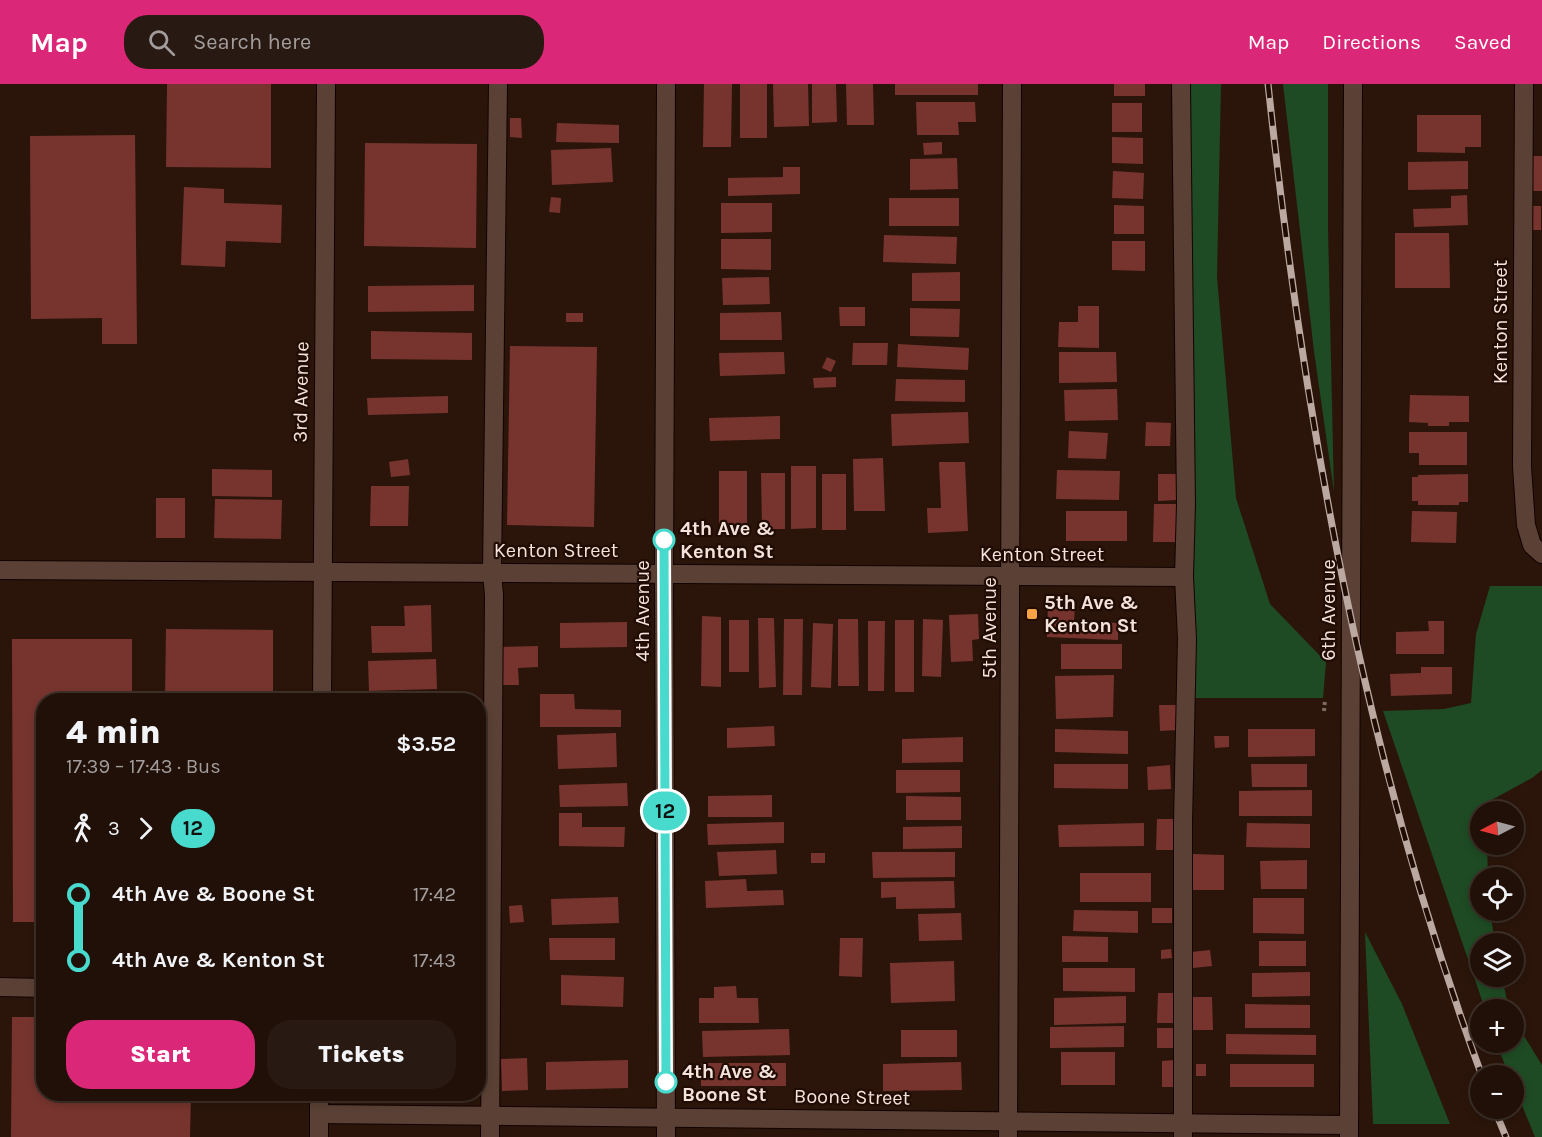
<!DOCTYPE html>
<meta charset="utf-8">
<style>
:root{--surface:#201008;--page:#281912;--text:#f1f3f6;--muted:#a29d9c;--line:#3d3029;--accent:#db2777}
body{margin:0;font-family:Karla,sans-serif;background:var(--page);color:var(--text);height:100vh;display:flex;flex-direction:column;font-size:22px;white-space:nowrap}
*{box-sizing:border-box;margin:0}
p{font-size:20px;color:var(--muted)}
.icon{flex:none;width:33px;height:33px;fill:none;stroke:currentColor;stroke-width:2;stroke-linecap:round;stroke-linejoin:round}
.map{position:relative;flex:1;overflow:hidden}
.side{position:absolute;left:36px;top:609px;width:450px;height:408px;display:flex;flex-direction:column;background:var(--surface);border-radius:24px;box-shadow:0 3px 9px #0003,0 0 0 2px var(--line)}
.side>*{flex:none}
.badge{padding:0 12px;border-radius:20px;font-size:21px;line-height:39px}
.needle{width:39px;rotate:264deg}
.tools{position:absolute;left:1470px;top:717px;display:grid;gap:12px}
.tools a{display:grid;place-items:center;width:54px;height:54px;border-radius:50%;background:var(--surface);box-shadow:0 3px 9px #0003,0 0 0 2px var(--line);font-size:30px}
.map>.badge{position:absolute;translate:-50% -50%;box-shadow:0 0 0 3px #fff}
.legs{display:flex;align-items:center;gap:9px;height:66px;padding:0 30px;font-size:20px}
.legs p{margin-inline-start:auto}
.head{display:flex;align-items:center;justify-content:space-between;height:102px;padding:0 30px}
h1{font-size:33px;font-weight:800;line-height:45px}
.cta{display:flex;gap:12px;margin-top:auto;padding:12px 30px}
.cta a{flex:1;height:69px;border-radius:24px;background:var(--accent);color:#fff;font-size:24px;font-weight:800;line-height:69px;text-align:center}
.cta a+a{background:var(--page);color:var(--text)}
ul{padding:0 30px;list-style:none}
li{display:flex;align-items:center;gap:21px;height:66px;font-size:22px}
li i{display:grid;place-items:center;width:9px;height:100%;margin:0 8px;background:currentColor}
li i::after{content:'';width:15px;height:15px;margin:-8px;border:4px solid;border-radius:50%;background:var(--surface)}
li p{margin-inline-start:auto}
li:first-child i{background:linear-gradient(#0000 50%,currentColor 0)}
li:last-child i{background:linear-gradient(currentColor 50%,#0000 0)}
header{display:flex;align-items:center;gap:36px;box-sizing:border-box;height:84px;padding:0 30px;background:var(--accent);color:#fff}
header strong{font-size:28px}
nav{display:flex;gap:33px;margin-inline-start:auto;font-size:21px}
.search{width:420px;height:54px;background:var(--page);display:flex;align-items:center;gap:15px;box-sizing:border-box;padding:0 21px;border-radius:24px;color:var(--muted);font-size:22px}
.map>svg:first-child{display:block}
</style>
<header>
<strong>Map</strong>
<div class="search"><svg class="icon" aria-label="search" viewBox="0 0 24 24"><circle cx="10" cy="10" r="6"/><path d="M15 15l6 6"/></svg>Search here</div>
<nav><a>Map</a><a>Directions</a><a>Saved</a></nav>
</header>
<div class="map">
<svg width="1542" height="1053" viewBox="0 0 1542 1053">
<rect width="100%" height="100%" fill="#2b150a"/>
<g fill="#1e4b23">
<path d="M1188 0H1221L1217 193 1236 414 1270 520 1326 578 1323 614H1195Z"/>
<path d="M1283 0H1328V144L1334 408 1314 267Z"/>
<path d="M1490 502H1542V686L1532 694 1486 719V727L1480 728V760L1487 761 1488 793 1480 794V826L1490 827 1495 859 1480 860V892L1502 893 1509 926 1485 925 1383 627 1444 625 1471 619 1476 550Z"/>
<path d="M1365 848 1402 920 1450 1040H1373Z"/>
<path d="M1514 936 1542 981V1053H1535L1514 1002V992L1509 991 1496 959 1514 958Z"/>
</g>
<g fill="#77342e">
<path d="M167 0H271V84L166 83Z"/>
<path d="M704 0H732L731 63H703Z"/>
<rect x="740" y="0" width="27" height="54"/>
<path d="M773 0H808L809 42 774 43Z"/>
<path d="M812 0H836L837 38 812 39Z"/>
<path d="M846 0H873L874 41H847Z"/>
<rect x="895" y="0" width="83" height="11"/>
<rect x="1114" y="0" width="31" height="12"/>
<path d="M916 18H975L976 38H958L959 51H917Z"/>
<rect x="1112" y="19" width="30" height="29"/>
<path d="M1417 31H1481V63H1465V69L1417 68Z"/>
<path d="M510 34H521L522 54 510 53Z"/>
<path d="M557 39 619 41V59L556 58Z"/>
<path d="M135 51 137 260H102V234L31 235 30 52Z"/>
<path d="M1112 53 1143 54V80L1112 79Z"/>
<path d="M942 58V70L924 71 923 59Z"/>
<path d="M365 59 477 60 476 164 364 162Z"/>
<path d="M611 64 613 98 552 101 551 66Z"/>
<rect x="1528" y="72" width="14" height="35"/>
<path d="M957 74 958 105 910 106V75Z"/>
<path d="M1468 77V105L1408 106V78Z"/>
<path d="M783 83H800V110L728 112V94L783 93Z"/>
<path d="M1113 87 1144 89 1143 115 1112 114Z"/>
<path d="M184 103 224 105V119L282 121 281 159 226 157 225 183 181 181Z"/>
<path d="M1467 111 1468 141 1414 143 1413 125 1451 124V112Z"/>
<path d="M551 113 561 114 560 129 549 128Z"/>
<rect x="889" y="114" width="70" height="28"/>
<path d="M721 119H772V148L721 149Z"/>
<path d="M1114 121 1144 122V150H1114Z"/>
<path d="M1530 122H1541V146H1529Z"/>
<path d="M1395 149H1449L1450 204H1395Z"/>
<path d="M884 151 957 153 956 180 883 178Z"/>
<path d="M721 155H771V186L721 185Z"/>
<path d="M1112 157H1145V187L1112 186Z"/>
<path d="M960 188V217H912V189Z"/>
<path d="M769 193 770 220 723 221 722 194Z"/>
<path d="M474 201V227L368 228V202Z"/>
<path d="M1078 222H1099V264L1058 263 1059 238H1078Z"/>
<path d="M839 223H865V242H840Z"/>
<path d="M910 224 960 225 959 253 910 252Z"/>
<path d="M781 228 782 256H720V229Z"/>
<rect x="566" y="229" width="17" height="9"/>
<path d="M371 247 472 249V276L371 275Z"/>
<path d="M853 259H888L887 281H852Z"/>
<path d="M898 260 969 264 968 286 897 283Z"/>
<path d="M510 262 597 263 594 443 507 441Z"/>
<path d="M784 268 785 290 720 292 719 269Z"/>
<path d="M1059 268H1116L1117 298 1059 299Z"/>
<path d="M827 273 836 277 831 288 822 284Z"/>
<path d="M836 293V303L814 304 813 294Z"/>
<path d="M896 295 965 296V318L895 317Z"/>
<path d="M1117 305 1118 336 1065 337 1064 306Z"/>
<path d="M1410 311 1469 312V338H1449V342H1428V339L1409 338Z"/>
<path d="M448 312V329L368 331 367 314Z"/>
<path d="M968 328 969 359 892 362 891 330Z"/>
<path d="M780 332V355L710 357 709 334Z"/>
<path d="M1146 338 1171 339 1170 362H1145Z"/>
<path d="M1069 347 1108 349 1106 375 1068 374Z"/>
<path d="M1409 348H1467V381H1419V369H1409Z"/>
<path d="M883 374 885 427H854L853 375Z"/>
<path d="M408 375 410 391 391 393 389 378Z"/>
<path d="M939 378H965L968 447 928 449 927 424H941Z"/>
<path d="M791 382H816V444L791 445Z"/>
<path d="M212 385 272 386V413L212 412Z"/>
<path d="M1057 386 1120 387 1119 416 1056 415Z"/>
<rect x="719" y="387" width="28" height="57"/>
<path d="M761 389H785V445H762Z"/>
<rect x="822" y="390" width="24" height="56"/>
<path d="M1158 390H1177V416L1158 417Z"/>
<path d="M1468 390V418H1459V421H1418V417H1412V393H1418V391Z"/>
<path d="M371 402H409L408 442H370Z"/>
<rect x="156" y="414" width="29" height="40"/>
<path d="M215 415 282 416 281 455 214 454Z"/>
<path d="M1154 420H1178V458H1153Z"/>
<rect x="1066" y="427" width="61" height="30"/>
<path d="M1412 427 1457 428 1456 459 1411 458Z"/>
<path d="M431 521 432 568 372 569 371 542H405L404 522Z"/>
<path d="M1048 522 1075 523 1074 537 1118 539V556L1047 553Z"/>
<path d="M978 530 979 555 972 556 973 577 951 578 949 531Z"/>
<path d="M702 532 721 533V603L701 602Z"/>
<path d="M758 534H774L776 603 759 604Z"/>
<path d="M784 535H803L802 611H783Z"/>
<path d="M838 535H858L859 602H838Z"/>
<path d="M923 535 943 536 941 593 922 592Z"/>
<rect x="729" y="536" width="20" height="52"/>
<rect x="895" y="536" width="19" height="72"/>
<path d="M868 537H885L884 607H868Z"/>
<path d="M1428 537H1444V570H1396V548L1429 547Z"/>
<path d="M627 538V563L560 564V539Z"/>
<path d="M813 539 833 540 831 604 811 603Z"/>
<path d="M166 545 273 546V616H165Z"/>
<path d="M12 555H132V616H44V838H13Z"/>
<rect x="1061" y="560" width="61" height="25"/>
<path d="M538 562V583L518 584 519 601H499L498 563Z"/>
<path d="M436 575 437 605 369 607 368 577Z"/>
<path d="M1421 583H1452V610L1391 612 1390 590 1421 589Z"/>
<path d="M1114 591 1113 633 1056 635 1055 592Z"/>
<path d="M540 610H574L575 625 621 626V643H540Z"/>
<path d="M1159 621H1177L1178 646 1160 647Z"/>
<path d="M774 642 775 662 727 664V644Z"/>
<path d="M1055 645 1128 647V670L1055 668Z"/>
<path d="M1248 645H1315V672L1248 673Z"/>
<path d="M616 649 617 683 558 685 557 651Z"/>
<path d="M1214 652H1229V663L1215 664Z"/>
<path d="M963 653V678L902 679V655Z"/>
<path d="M1054 680H1128V705L1054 704Z"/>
<path d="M1251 680H1307V703H1252Z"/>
<path d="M1170 681 1171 705 1148 706 1147 683Z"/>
<path d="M896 686H960V708L896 709Z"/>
<path d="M627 699 628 722 560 723 559 701Z"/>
<path d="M1312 706V732H1239V707Z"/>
<path d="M772 711V733H708V712Z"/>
<path d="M906 712 961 713V736H906Z"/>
<path d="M559 729H582V743H625L624 763 559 762Z"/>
<path d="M1157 735H1176V766H1156Z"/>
<path d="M784 738V759L708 761 707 740Z"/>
<path d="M1144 739V762L1059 763 1058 741Z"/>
<path d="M1247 739 1310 740V764L1246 763Z"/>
<path d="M962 742V764L903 765V743Z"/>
<path d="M776 766 777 790 719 792 717 768Z"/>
<path d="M872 768H955V793L873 794Z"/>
<rect x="811" y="769" width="14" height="10"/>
<path d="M1193 770 1224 771V806H1193Z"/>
<path d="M1307 776V805H1261L1260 777Z"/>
<rect x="1080" y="789" width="71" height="29"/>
<path d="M746 795 747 807 783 806 784 821 706 824 705 797Z"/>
<path d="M954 797 955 824 896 825V813L881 814V798Z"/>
<path d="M618 813 619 839 552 841 551 815Z"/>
<path d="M1253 814H1304V850L1253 849Z"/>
<path d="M522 821 524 838 510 839 509 822Z"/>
<rect x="1152" y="824" width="20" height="15"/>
<path d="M1074 826 1138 827V849L1073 847Z"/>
<path d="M961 829 962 856 919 857 918 830Z"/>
<path d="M1062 852 1108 853V878H1062Z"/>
<path d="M549 854H615V876H550Z"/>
<path d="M840 854H863L862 893 839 892Z"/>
<rect x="1259" y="857" width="47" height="25"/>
<path d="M1171 865 1172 874 1161 875V866Z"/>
<path d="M1210 866 1212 882 1193 884 1191 868Z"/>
<path d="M954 877 955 917 891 919 890 879Z"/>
<path d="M1063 884H1135V908L1063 907Z"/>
<path d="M1310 888V912L1252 913V889Z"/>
<path d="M561 891 624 893 623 923 561 921Z"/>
<path d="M736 902 737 914H758L759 939H699V914H714V903Z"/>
<path d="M1158 909H1173V939H1157Z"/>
<path d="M1126 912V939L1054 941V914Z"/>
<path d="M1192 913H1212L1213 946H1192Z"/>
<path d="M1245 920 1310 921V944H1245Z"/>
<path d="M12 933H44V1010H191L190 1053H11Z"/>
<path d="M1124 942V963L1050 964V943Z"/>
<rect x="1157" y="944" width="16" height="20"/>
<path d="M789 945 790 971 703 973 702 947Z"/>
<rect x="901" y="946" width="56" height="27"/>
<path d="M1226 950 1316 951V971L1226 970Z"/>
<rect x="1061" y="968" width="54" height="33"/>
<path d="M527 974 528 1006 502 1007 501 975Z"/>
<path d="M628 976V1004L546 1006V978Z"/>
<path d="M1174 976V1003H1162V977Z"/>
<path d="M961 978 962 1006 883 1007V980Z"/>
<rect x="701" y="979" width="85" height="23"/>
<rect x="1196" y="980" width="10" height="12"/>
<rect x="1230" y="980" width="84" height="23"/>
</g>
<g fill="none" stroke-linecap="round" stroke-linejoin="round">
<defs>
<g id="minor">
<path d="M1181 0 1186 420 1184 493 1187 555 1183 739V1053"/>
<path d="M1524 0 1522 383 1526 441 1532 461 1542 470"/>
<path d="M0 486 1184 493"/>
<path d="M322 616 326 0"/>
<path d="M0 903 44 904"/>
<path d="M319 1030 1349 1041"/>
<path d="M319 1053V1010"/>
<path d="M490 1053 494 511 492 489 498 0"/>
<path d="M666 1053 664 489 666 0"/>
<path d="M1008 1053 1012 0"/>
<path d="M1349 1053 1353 0"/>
</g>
</defs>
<use href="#minor" stroke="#120200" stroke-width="20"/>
<path stroke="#806c62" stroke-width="4" stroke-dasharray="3 3" stroke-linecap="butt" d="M1324 627 1325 616"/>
<use href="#minor" stroke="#5b4135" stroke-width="18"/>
<defs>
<g id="rail">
<path d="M1268 0C1304 337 1364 673 1482 992"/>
<path d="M1494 1024 1506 1053"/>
</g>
</defs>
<use href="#rail" stroke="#bba9a1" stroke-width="7"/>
<use href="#rail" stroke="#210c03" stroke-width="4.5" stroke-dasharray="14" stroke-linecap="butt"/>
</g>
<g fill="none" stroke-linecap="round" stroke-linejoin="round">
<defs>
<path id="line-1" d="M664 456 666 998"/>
</defs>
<use href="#line-1" stroke="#fff" stroke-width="14"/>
<use href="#line-1" stroke="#47dacd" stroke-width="9"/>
</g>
<g fill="#fff" stroke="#47dacd" stroke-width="3">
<circle cx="664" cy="456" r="10"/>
<circle cx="666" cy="998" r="10"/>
</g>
<rect fill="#f5a345" stroke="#210c03" stroke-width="2" x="1026" y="524" width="12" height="12" rx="3"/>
<g text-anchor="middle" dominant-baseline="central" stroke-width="4.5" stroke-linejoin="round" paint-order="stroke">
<g font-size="20" fill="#f4e3dc" stroke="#210c03">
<text transform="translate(1500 238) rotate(-90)">Kenton Street</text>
<text transform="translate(301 308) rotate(-89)">3rd Avenue</text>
<text x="556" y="466">Kenton Street</text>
<text x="1042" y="470">Kenton Street</text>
<text transform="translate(1328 526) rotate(-90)">6th Avenue</text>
<text transform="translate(642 527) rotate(-90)">4th Avenue</text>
<text transform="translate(989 544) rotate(-90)">5th Avenue</text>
<text transform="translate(852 1013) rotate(1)">Boone Street</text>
</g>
<g font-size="20" font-weight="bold" fill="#f4e3dc" stroke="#210c03" text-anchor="start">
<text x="680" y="444">4th Ave &amp;<tspan x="680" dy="23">Kenton St</tspan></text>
<text x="682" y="987">4th Ave &amp;<tspan x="682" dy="23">Boone St</tspan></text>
</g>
<g font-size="20" font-weight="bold" fill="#f4e3dc" stroke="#210c03" text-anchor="start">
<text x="1044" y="518">5th Ave &amp;<tspan x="1044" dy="23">Kenton St</tspan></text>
</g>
</g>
</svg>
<div class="tools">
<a><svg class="needle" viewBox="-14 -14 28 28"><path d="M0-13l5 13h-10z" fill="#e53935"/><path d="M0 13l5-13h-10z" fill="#a29d9c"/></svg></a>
<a><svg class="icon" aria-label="locate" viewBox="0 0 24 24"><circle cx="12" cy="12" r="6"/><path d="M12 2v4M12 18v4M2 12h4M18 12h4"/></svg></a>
<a><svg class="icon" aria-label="layers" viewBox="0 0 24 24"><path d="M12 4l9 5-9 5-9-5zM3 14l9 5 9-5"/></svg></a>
<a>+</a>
<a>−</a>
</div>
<b class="badge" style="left:665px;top:727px;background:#47dacd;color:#111">12</b>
<section class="side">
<div class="head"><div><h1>4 min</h1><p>17:39 – 17:43 · Bus</p></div><b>$3.52</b></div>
<div class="legs"><svg class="icon" aria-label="walk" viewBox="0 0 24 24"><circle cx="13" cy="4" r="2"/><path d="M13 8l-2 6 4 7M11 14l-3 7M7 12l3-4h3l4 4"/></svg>3<svg class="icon" aria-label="forward" viewBox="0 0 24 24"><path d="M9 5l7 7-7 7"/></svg><b class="badge" style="background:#47dacd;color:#111">12</b></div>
<ul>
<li><i style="color:#47dacd"></i><b>4th Ave &amp; Boone St</b><p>17:42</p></li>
<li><i style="color:#47dacd"></i><b>4th Ave &amp; Kenton St</b><p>17:43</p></li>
</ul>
<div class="cta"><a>Start</a><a>Tickets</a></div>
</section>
</div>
